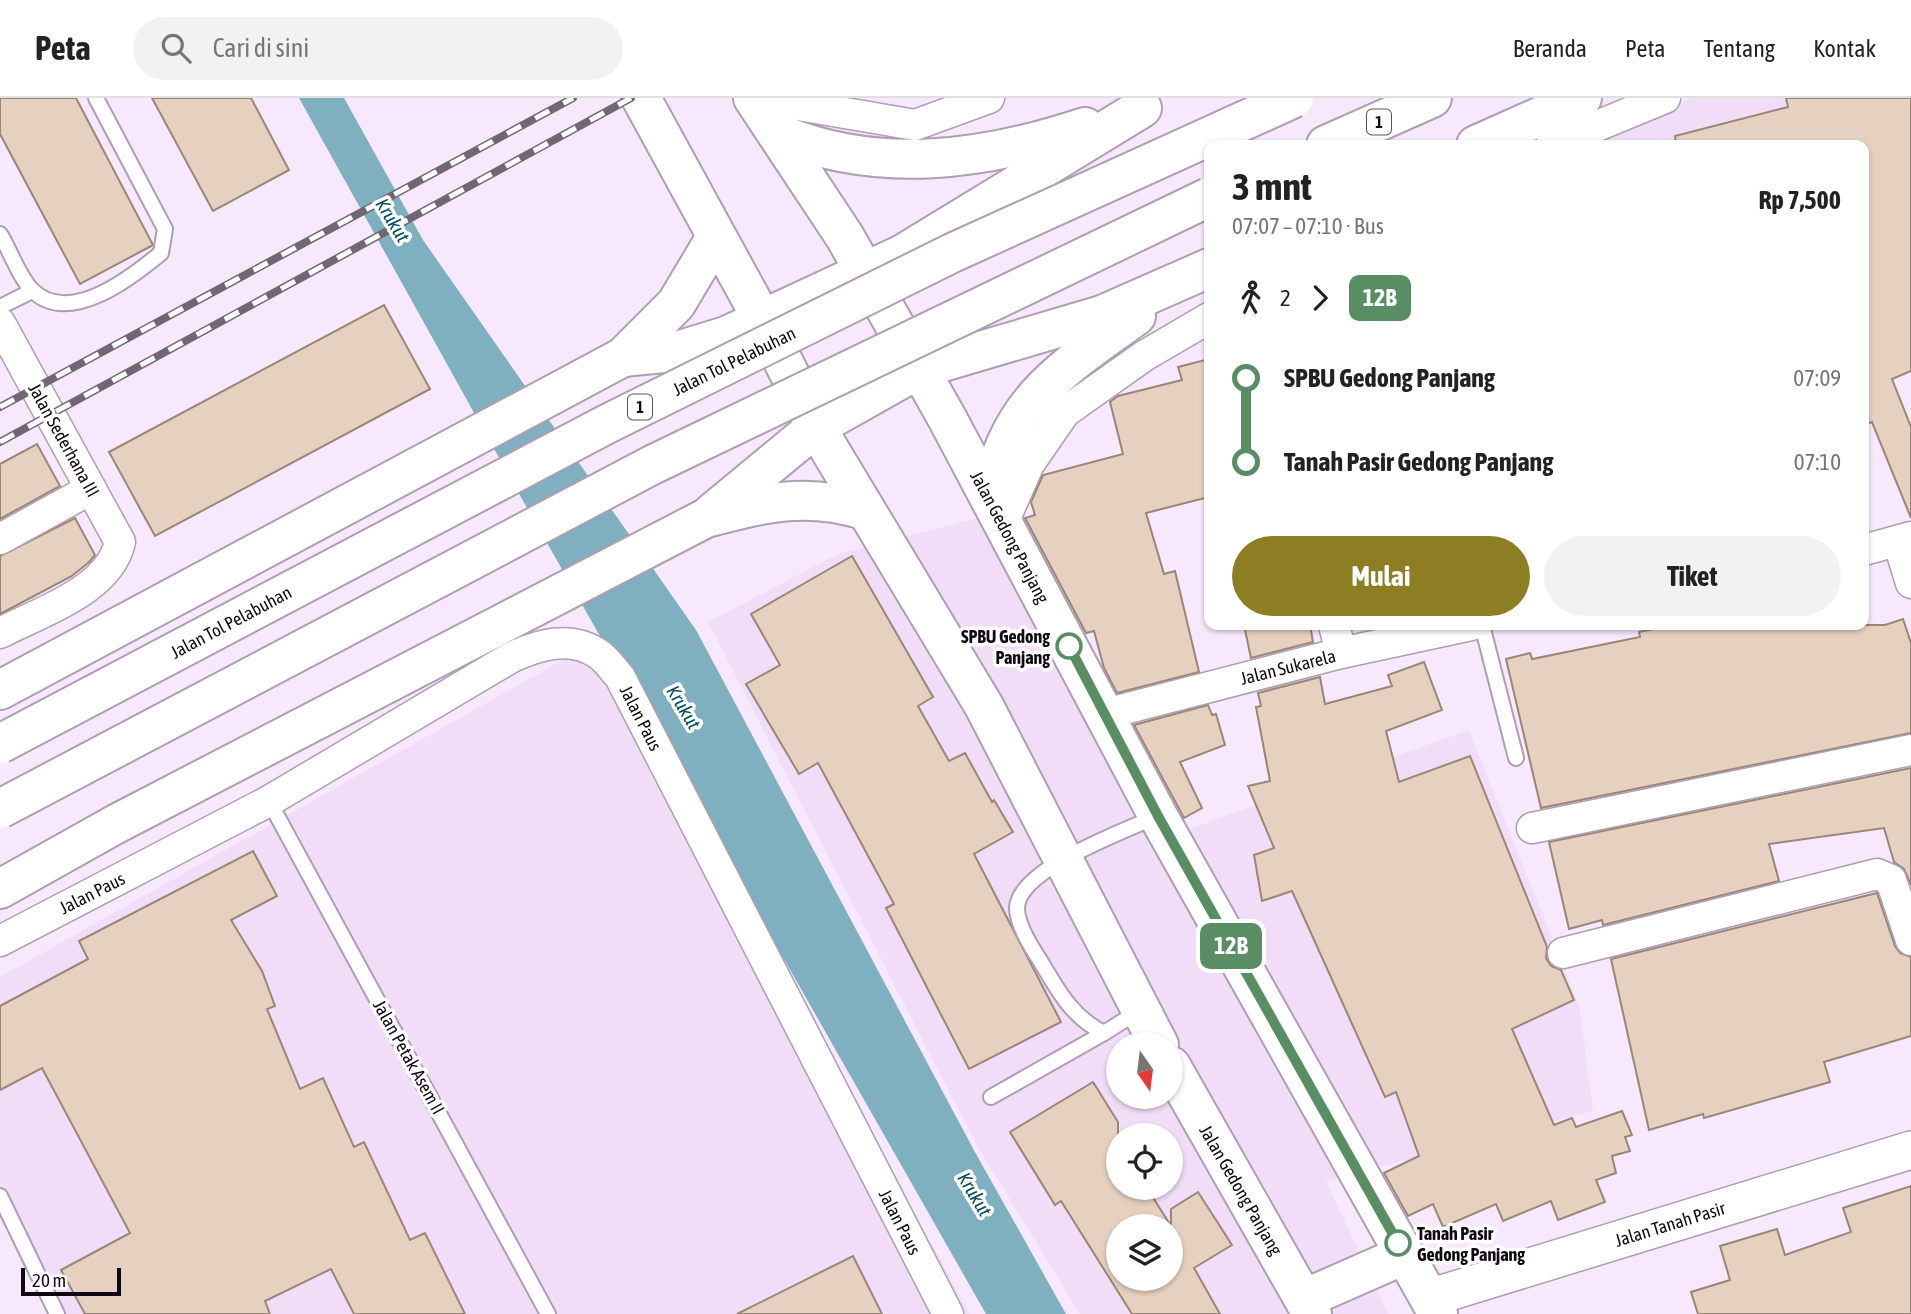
<!DOCTYPE html>
<html lang="id">
<meta charset="utf-8">
<style>
:root{--surface:#fff;--page:#f2f2f2;--text:#222;--muted:#767676;--line:#e0e0e0;--accent:#8d7e24}
body{margin:0;font-family:"Asap Condensed",sans-serif;background:var(--page);color:var(--text);height:100vh;display:flex;flex-direction:column;font-size:26px;white-space:nowrap}
*{box-sizing:border-box;margin:0}
p{font-size:23px;color:var(--muted)}
.icon{flex:none;width:38px;height:38px;fill:none;stroke:currentColor;stroke-width:2;stroke-linecap:round;stroke-linejoin:round}
.map{position:relative;flex:1;overflow:hidden}
.side{position:absolute;left:1204px;top:42px;width:665px;height:490px;display:flex;flex-direction:column;background:var(--surface);border-radius:14px;box-shadow:0 2px 5px #0004}
.side>*{flex:none}
.badge{padding:0 14px;border-radius:10px;font-size:24px;line-height:46px}
.needle{width:46px;rotate:166deg}
.fabs{position:absolute;left:1106px;top:934px;display:grid;gap:14px}
.fabs a{display:grid;place-items:center;width:77px;height:77px;border-radius:50%;background:var(--surface);box-shadow:0 2px 5px #0004;font-size:35px}
.scale{position:absolute;left:21px;bottom:18px;width:100px;box-sizing:border-box;padding-left:7px;border:4px solid #0f0a11;border-top:0;font-size:19px;line-height:24px;white-space:nowrap;color:#0f0a11;-webkit-text-stroke:5px #fff;paint-order:stroke}
.map>.badge{position:absolute;translate:-50% -50%;box-shadow:0 0 0 4px #fff}
.legs{display:flex;align-items:center;gap:10px;height:77px;padding:0 28px;font-size:23px}
.legs p{margin-inline-start:auto}
.headline{display:flex;align-items:center;justify-content:space-between;height:119px;padding:0 28px}
h1{font-size:38px;font-weight:700;line-height:52px}
.primary-button{display:flex;gap:14px;margin-top:auto;padding:14px 28px}
.primary-button a{flex:1;height:80px;border-radius:42px;background:var(--accent);color:#fff;font-size:28px;font-weight:700;line-height:80px;text-align:center}
.primary-button a+a{background:var(--page);color:var(--text)}
ul{padding:0 28px;list-style:none}
li{display:flex;align-items:center;gap:24px;height:84px;font-size:26px}
li i{display:grid;place-items:center;width:10px;height:100%;margin:0 9px;background:currentColor}
li i::after{content:'';width:18px;height:18px;margin:-9px;border:5px solid;border-radius:50%;background:var(--surface)}
li p{margin-inline-start:auto}
li:first-child i{background:linear-gradient(#0000 50%,currentColor 0)}
li:last-child i{background:linear-gradient(currentColor 50%,#0000 0)}
header{display:flex;align-items:center;gap:42px;box-sizing:border-box;height:98px;padding:0 35px;background:var(--surface);border-bottom:2px solid var(--line)}
header strong{font-size:33px}
nav{display:flex;gap:38px;margin-inline-start:auto;font-size:24px}
.search{width:490px;height:63px;background:var(--page);display:flex;align-items:center;gap:18px;box-sizing:border-box;padding:0 24px;border-radius:38px;color:var(--muted);font-size:26px}
.map>svg:first-child{display:block}
</style>
<header>
<strong>Peta</strong>
<div class="search"><svg class="icon" aria-label="search" viewBox="0 0 24 24"><circle cx="10" cy="10" r="6"/><path d="M15 15l6 6"/></svg>Cari di sini</div>
<nav><a>Beranda</a><a>Peta</a><a>Tentang</a><a>Kontak</a></nav>
</header>
<div class="map">
<svg width="1911" height="1216" viewBox="0 0 1911 1216">
<rect width="100%" height="100%" fill="#f7e8fd"/>
<g fill="#f2ddf9" fill-rule="evenodd">
<path d="M1691 0H1911L1899 224 1864 237V47H1571Z"/>
<path d="M1009 412 1169 738 1469 632 1580 911 1593 1013 1326 1083 1388 1216H1080L975 1044 708 524 838 456ZM1118 947H1171V999H1118ZM1118 1038H1171V1090H1118ZM1118 1129H1171V1181H1118Z"/>
<path d="M600 541 970 1216H56L0 1103V879Z"/>
</g>
<path fill="#7eb0c0" d="M299 0H344L423 142 696 532 976 1056 1066 1216H986L522 401Z"/>
<g fill="#e6d1c0" stroke="#998676" stroke-width="2" fill-rule="evenodd">
<path d="M0 0H76L153 147 80 186 0 36Z"/>
<path d="M152 0H251L289 72 213 113Z"/>
<path d="M1786 0H1911V273L1892 281 1911 329V420L1872 324 1864 327V47H1676L1675 38 1788 9Z"/>
<path d="M384 207 430 291 155 438 109 354Z"/>
<path d="M1209 261V399L1146 415 1164 476 1175 473 1199 574 1117 595 1104 570 1094 533 1086 535 1025 420 1035 417 1031 404 1043 377 1123 356 1110 304 1118 298 1182 282 1178 269Z"/>
<path d="M37 346 60 388 0 421V366Z"/>
<path d="M75 420 95 457 89 464 72 478 0 516V458Z"/>
<path d="M852 458 933 599 918 608 949 663 965 655 992 704 994 702 1013 734 974 756 1061 924 969 971 886 810 894 806 818 665 799 676 746 586 780 567 751 516Z"/>
<path d="M1903 521 1911 545V635L1541 710 1506 561 1530 555 1532 561 1640 539 1639 534 1672 527H1885Z"/>
<path d="M1244 527H1310L1313 544 1251 560Z"/>
<path d="M1424 564 1442 612 1386 633 1399 684 1470 658 1547 849 1546 860 1551 868 1561 872 1574 902 1512 931 1554 1027 1572 1020 1576 1029 1622 1013 1632 1037 1625 1039 1630 1053 1612 1058 1616 1075 1596 1082 1605 1104 1558 1122 1551 1103 1503 1123 1496 1106 1443 1129 1433 1106 1408 1118 1384 1075 1419 1058 1396 994 1385 999 1292 793 1262 803 1254 757 1274 750 1248 688 1270 683 1256 609 1261 608 1258 595 1320 579 1325 606 1392 588 1388 577Z"/>
<path d="M1208 607 1212 617 1216 616 1225 647 1180 664 1202 710 1184 720 1134 627Z"/>
<path d="M1911 670V787L1904 771 1894 764 1884 730 1769 746 1779 783 1603 827 1602 822 1569 831 1549 744Z"/>
<path d="M253 753 277 798 231 822 262 873 275 908 267 911 300 991 323 980 354 1049 364 1044 410 1142 425 1135 465 1216H354L331 1171 265 1203 270 1216H85L61 1172 130 1135 42 970 0 992V908L88 861 79 843Z"/>
<path d="M1877 795 1895 848 1900 855 1911 859V938L1824 964 1830 984 1704 1020 1703 1016 1649 1032 1611 861Z"/>
<path d="M1093 984 1118 1024V1090H1147L1171 1128V1111L1198 1094 1232 1147 1194 1170 1220 1216H1132L1061 1103 1055 1107 1010 1034ZM1118 1129H1171V1181H1118Z"/>
<path d="M1911 1088V1216H1698L1691 1194 1730 1182 1720 1148 1777 1131 1785 1157 1851 1134 1843 1110Z"/>
<path d="M853 1158 882 1216H737Z"/>
</g>
<g fill="none" stroke-linecap="round" stroke-linejoin="round">
<defs>
<g id="service">
<path d="M0 136C10 152 19 179 32 192 69 229 132 179 161 155L165 131 96 0"/>
<path d="M0 209 32 193"/>
<path d="M1482 527 1516 660"/>
<path d="M269 703 548 1216"/>
<path d="M1139 913 1104 935C1072 919 1059 894 1041 864 1032 850 1017 827 1017 810 1018 771 1125 733 1157 718"/>
<path d="M991 999 1104 935"/>
<path d="M0 1098 57 1216"/>
</g>
<g id="minor">
<path d="M758 0 915 27 989 0"/>
<path d="M1551 47 1665 0"/>
<path d="M0 225 120 444C109 493 40 514 0 535"/>
<path d="M1003 425 1029 366 1065 314 1144 258 1209 220"/>
<path d="M0 441 91 391"/>
<path d="M1898 443 1911 485"/>
<path d="M1864 452 1911 439"/>
<path d="M1334 527 1341 555"/>
<path d="M1105 616 1341 555 1471 527"/>
<path d="M1532 730 1911 652"/>
<path d="M0 843 269 703 512 559C538 547 570 537 597 555 606 560 613 572 620 579L948 1216"/>
<path d="M1563 855 1877 776 1891 782 1911 842"/>
</g>
<path id="tertiary" d="M1429 1200 1911 1052"/>
<g id="secondary">
<path d="M641 0 762 221 816 329 984 608 1159 947"/>
<path d="M753 0 845 139 947 320 1158 718 1438 1216"/>
<path d="M1171 968 1312 1216"/>
<path d="M1304 1201 1404 1157"/>
</g>
<g id="motorway">
<path d="M780 36C881 77 985 62 1085 29"/>
<path d="M1326 47 1432 0"/>
<path d="M1476 47 1582 0"/>
<path d="M623 259 674 254 726 238 903 156 1142 10"/>
<path d="M990 400C1006 304 1062 271 1136 218"/>
<path d="M712 415 816 329 919 271 1102 217 1209 170"/>
<path d="M0 592 623 259 676 206 716 139"/>
<path d="M0 791 116 726 706 420C763 405 805 394 864 412"/>
</g>
</defs>
<use href="#service" stroke="#ad9eb2" stroke-width="18"/>
<use href="#minor" stroke="#ad9eb2" stroke-width="33"/>
<use href="#tertiary" stroke="#ad9eb2" stroke-width="40"/>
<use href="#secondary" stroke="#ad9eb2" stroke-width="42"/>
<use href="#motorway" stroke="#ad9eb2" stroke-width="42"/>
<use href="#service" stroke="#fff" stroke-width="14"/>
<use href="#minor" stroke="#fff" stroke-width="30"/>
<use href="#tertiary" stroke="#fff" stroke-width="37"/>
<use href="#secondary" stroke="#fff" stroke-width="38"/>
<use href="#motorway" stroke="#fff" stroke-width="38"/>
<defs>
<g id="rail">
<path d="M0 309 573 0"/>
<path d="M0 344 631 0"/>
</g>
</defs>
<use href="#rail" stroke="#716774" stroke-width="8"/>
<use href="#rail" stroke="#fff" stroke-width="5" stroke-dasharray="16" stroke-linecap="butt"/>
<defs>
<g id="motorway-bridge">
<path d="M0 646 607 326 952 155 1294 0"/>
<path d="M0 711 652 367 1209 99"/>
</g>
</defs>
<use href="#motorway-bridge" stroke="#ad9eb2" stroke-width="42" stroke-linecap="butt"/>
<use href="#motorway-bridge" stroke="#fff" stroke-width="38"/>
</g>
<g fill="none" stroke-linecap="round" stroke-linejoin="round">
<defs>
<path id="line-1" d="M1069 548 1158 718 1398 1145"/>
</defs>
<use href="#line-1" stroke="#fff" stroke-width="16"/>
<use href="#line-1" stroke="#598e64" stroke-width="10"/>
</g>
<g fill="#fff" stroke="#598e64" stroke-width="3.5">
<circle cx="1069" cy="548" r="12"/>
<circle cx="1398" cy="1145" r="12"/>
</g>
<g text-anchor="middle" dominant-baseline="central" stroke-width="7" stroke-linejoin="round" paint-order="stroke">
<g fill="#fff" stroke="#575458" stroke-width="2">
<rect x="1367" y="11.5" width="24" height="25" rx="5"/>
<rect x="628" y="296.5" width="24" height="25" rx="5"/>
</g>
<g font-size="16" font-weight="bold" fill="#0f0a11">
<text x="1379" y="24">1</text>
<text x="640" y="309">1</text>
</g>
<g font-size="18" fill="#0f0a11" stroke="#fff">
<text transform="translate(734 263) rotate(-26)">Jalan Tol Pelabuhan</text>
<text transform="translate(64 342) rotate(61)">Jalan Sederhana III</text>
<text transform="translate(1010 439) rotate(62)">Jalan Gedong Panjang</text>
<text transform="translate(231 524) rotate(-28)">Jalan Tol Pelabuhan</text>
<text transform="translate(1288 569) rotate(-14)">Jalan Sukarela</text>
<text transform="translate(641 620) rotate(63)">Jalan Paus</text>
<text transform="translate(92 795) rotate(-27)">Jalan Paus</text>
<text transform="translate(409 959) rotate(61)">Jalan Petak Asem II</text>
<text transform="translate(1241 1092) rotate(60)">Jalan Gedong Panjang</text>
<text transform="translate(900 1124) rotate(63)">Jalan Paus</text>
<text transform="translate(1670 1126) rotate(-17)">Jalan Tanah Pasir</text>
</g>
<g font-size="18" font-weight="bold" fill="#0f0a11" stroke="#fff" text-anchor="end">
<text x="1050" y="538">SPBU Gedong<tspan x="1050" dy="21">Panjang</tspan></text>
<text x="1417" y="1135" text-anchor="start">Tanah Pasir<tspan x="1417" dy="21">Gedong Panjang</tspan></text>
</g>
<g font-size="19" font-style="italic" fill="#014c5e" stroke="#fff">
<text transform="translate(393 122) rotate(59)">Krukut</text>
<text transform="translate(684 609) rotate(59)">Krukut</text>
<text transform="translate(975 1096) rotate(59)">Krukut</text>
</g>
</g>
</svg>
<div class="fabs">
<a><svg class="needle" viewBox="-14 -14 28 28"><path d="M0-13l5 13h-10z" fill="#e53935"/><path d="M0 13l5-13h-10z" fill="#767676"/></svg></a>
<a><svg class="icon" aria-label="locate" viewBox="0 0 24 24"><circle cx="12" cy="12" r="6"/><path d="M12 2v4M12 18v4M2 12h4M18 12h4"/></svg></a>
<a><svg class="icon" aria-label="layers" viewBox="0 0 24 24"><path d="M12 4l9 5-9 5-9-5zM3 14l9 5 9-5"/></svg></a>
</div>
<div class="scale">20 m</div>
<b class="badge" style="left:1231px;top:848px;background:#598e64;color:#fff">12B</b>
<section class="side">
<div class="headline"><div><h1>3 mnt</h1><p>07:07 – 07:10 · Bus</p></div><b>Rp 7,500</b></div>
<div class="legs"><svg class="icon" aria-label="walk" viewBox="0 0 24 24"><circle cx="13" cy="4" r="2"/><path d="M13 8l-2 6 4 7M11 14l-3 7M7 12l3-4h3l4 4"/></svg>2<svg class="icon" aria-label="forward" viewBox="0 0 24 24"><path d="M9 5l7 7-7 7"/></svg><b class="badge" style="background:#598e64;color:#fff">12B</b></div>
<ul>
<li><i style="color:#598e64"></i><b>SPBU Gedong Panjang</b><p>07:09</p></li>
<li><i style="color:#598e64"></i><b>Tanah Pasir Gedong Panjang</b><p>07:10</p></li>
</ul>
<div class="primary-button"><a>Mulai</a><a>Tiket</a></div>
</section>
</div>
